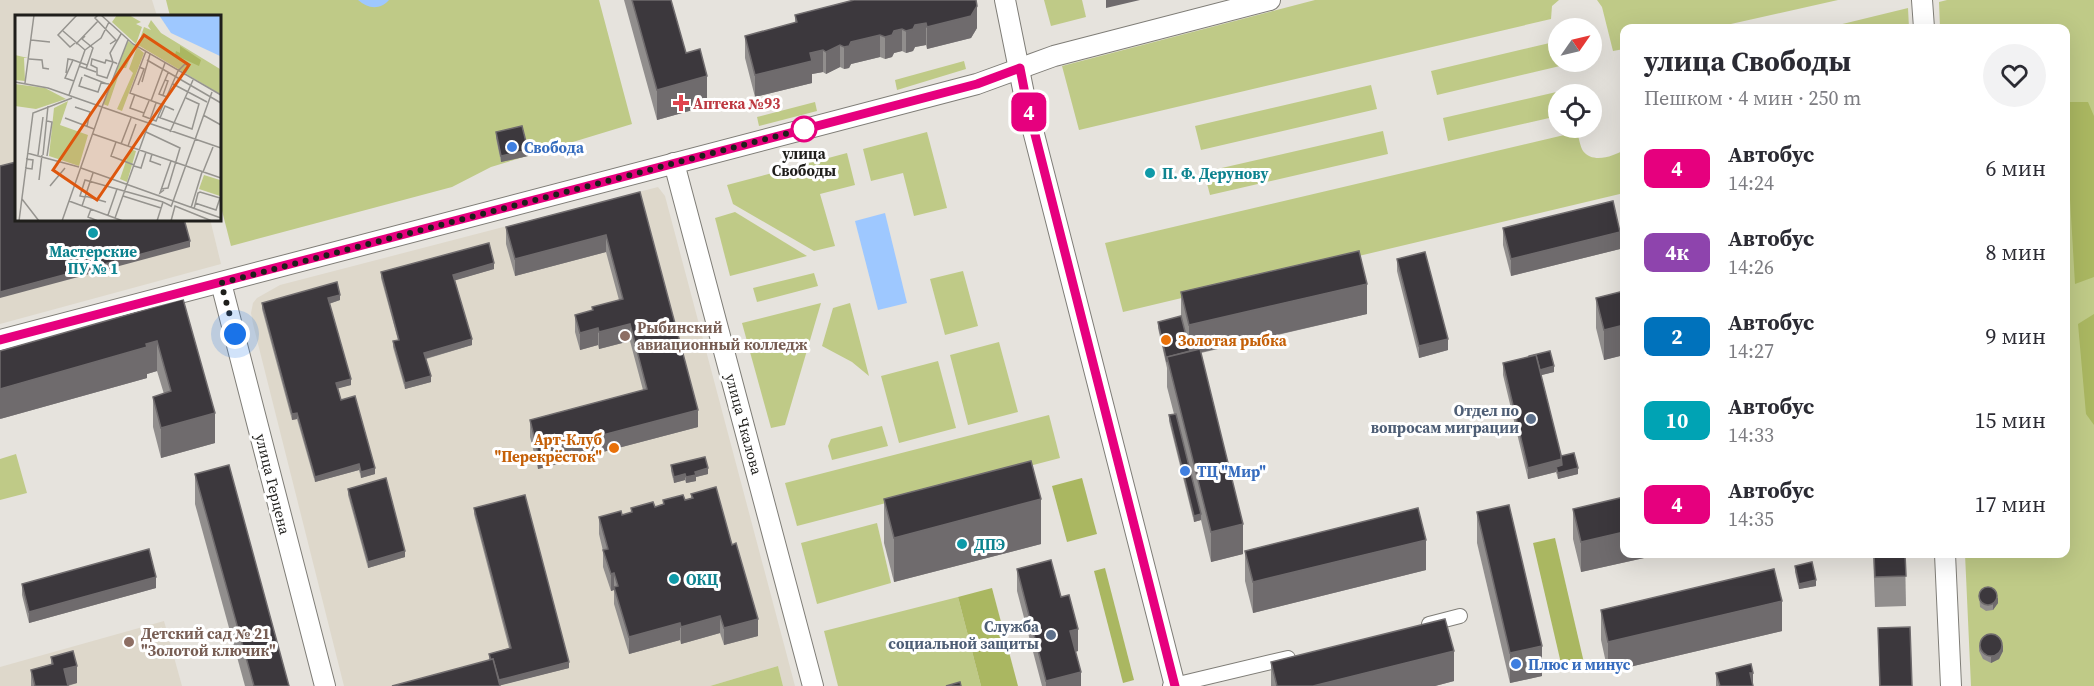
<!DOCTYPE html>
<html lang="ru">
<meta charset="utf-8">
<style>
:root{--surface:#fff;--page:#f2f2f3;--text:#2b2b33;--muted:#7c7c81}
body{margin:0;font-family:"Source Serif 4",serif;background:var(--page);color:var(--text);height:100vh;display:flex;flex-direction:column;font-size:22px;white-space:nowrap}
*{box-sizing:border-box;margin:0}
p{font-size:20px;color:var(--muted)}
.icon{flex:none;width:33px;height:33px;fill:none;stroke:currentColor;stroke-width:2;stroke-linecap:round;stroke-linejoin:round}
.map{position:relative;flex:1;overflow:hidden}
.side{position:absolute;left:1620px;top:24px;width:450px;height:534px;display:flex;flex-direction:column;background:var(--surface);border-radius:12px;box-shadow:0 6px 24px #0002}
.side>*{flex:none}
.badge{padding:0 12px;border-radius:9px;font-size:21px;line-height:39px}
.needle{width:39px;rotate:56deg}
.buttons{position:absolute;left:1548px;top:18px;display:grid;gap:12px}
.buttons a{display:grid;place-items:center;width:54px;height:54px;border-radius:50%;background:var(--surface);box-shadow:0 6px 24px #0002;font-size:30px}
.you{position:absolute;width:30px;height:30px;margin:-15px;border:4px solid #fff;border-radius:50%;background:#1a73e8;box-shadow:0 0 0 9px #1a73e833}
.map>.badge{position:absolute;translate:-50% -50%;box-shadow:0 0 0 3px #fff}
.round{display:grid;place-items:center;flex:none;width:63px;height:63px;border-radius:32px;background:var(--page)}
.overview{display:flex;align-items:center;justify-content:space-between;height:102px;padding:0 24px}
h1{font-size:28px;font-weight:700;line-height:45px}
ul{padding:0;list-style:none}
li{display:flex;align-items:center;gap:18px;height:84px;padding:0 24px}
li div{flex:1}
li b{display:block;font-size:22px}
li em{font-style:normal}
li .badge{min-width:66px;font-weight:700;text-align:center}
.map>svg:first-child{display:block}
</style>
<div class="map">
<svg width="2094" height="686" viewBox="0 0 2094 686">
<rect width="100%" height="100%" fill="#e6e3dd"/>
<g fill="#ded8cb">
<path d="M0 0H152L157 16H16V219H210L221 264 0 324Z"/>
<path d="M658 187 665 196 795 686H783L778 666 710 686H344L253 324 251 313 253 303 257 298 280 285Z"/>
<path d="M164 621 182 686H0V667Z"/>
</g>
<g fill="#bfca87">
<path d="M166 0H599L632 124 491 167 452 187 231 246 219 199V16H170Z"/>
<path d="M1044 0H1082L1086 17 1051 26Z"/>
<path d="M1315 0H1559L1552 6 1551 19 1079 130 1062 66Z"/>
<path d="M1597 0H1838L1713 28H1624V49L1613 51 1602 7Z"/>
<path d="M1947 0H2094V686H1971L1965 554H2066V28H1940L1939 2Z"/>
<path d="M1908 8 1909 28H1826L1904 9Z"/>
<path d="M1554 42 1560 66 1437 95 1431 71Z"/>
<path d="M964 61 966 69 897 90 895 80Z"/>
<path d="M1371 85 1377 109 1201 150 1195 126Z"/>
<path d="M1565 90 1566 94H1558V116L1448 141 1443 118Z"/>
<path d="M815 102 817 111 759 126 757 117Z"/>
<path d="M1383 131 1388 154 1210 195 1204 172Z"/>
<path d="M927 132 947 208 914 216 903 173 871 181 863 149Z"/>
<path d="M1577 132C1579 138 1580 146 1583 151 1593 164 1614 156 1624 150V193L1123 312 1105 243Z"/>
<path d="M847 153 855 185 820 194 835 246 814 251 733 204 727 185Z"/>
<path d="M735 212 807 256 730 276 715 218Z"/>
<path d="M963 271 978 326 945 335 930 279Z"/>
<path d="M814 273 818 286 757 302 753 288Z"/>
<path d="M821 303 785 425 771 428 742 323Z"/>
<path d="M850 303 869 376 852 362 822 346 833 308Z"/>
<path d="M999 342 1018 412 968 425 950 355Z"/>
<path d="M938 361 956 428 899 443 881 376Z"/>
<path d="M1049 415 1060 458 797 526 785 483Z"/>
<path d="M882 426 888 446 832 460 828 446 831 439Z"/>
<path d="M16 454 27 493 0 500V459Z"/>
<path d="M877 523 891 583 817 604 801 543Z"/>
<path d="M958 597 981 686H838L824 631Z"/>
<path d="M778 666 783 686H710Z"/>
</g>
<g fill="#aab761">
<path d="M2066 102H2088L2094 116V277L2075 284 2068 165 2066 154Z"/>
<path d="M2094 314V425L2086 414 2078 324Z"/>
<path d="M1082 478 1097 534 1067 542 1052 486Z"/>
<path d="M1555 538 1585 667 1563 672 1533 543Z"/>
<path d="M1105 568 1134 680 1123 683 1094 571Z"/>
<path d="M992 588 1018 686H981L958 597Z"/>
</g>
<g fill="#9ec8ff">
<path d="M358 0H389C380 10 368 9 358 0Z"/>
<path d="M885 213 907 303 878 310 855 221Z"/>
</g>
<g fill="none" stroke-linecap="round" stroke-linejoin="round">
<defs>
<g id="street">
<path d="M1429 624 1460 616"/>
<path d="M1170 686 1288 658"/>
</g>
<g id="secondary">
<path d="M1005 0 1025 99 1175 686"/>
<path d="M1922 0 1924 28"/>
<path d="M674 163 813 686"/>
<path d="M221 283 325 686"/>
<path d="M0 340 977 84 1054 56 1270 0"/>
<path d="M1945 554 1951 686"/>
</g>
</defs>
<use href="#street" stroke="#7f7d77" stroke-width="16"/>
<use href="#secondary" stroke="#7f7d77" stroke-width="22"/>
<use href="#street" stroke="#fff" stroke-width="14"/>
<use href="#secondary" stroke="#fff" stroke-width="20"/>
</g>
<g fill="#918e8d">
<path d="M624 0H671L686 53 707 106 657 120Z"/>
<path d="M854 0 977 28 971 38 927 49 926 45 915 47 913 51 906 53 902 51 894 53 892 57 885 59 880 57 851 64 849 68 844 69 840 67 826 74 823 72 812 74V83L755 97 745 58V36L795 23V15Z"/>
<path d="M496 132 528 156 501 162 496 138Z"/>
<path d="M640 192 698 427 538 469 530 437V420L643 390 630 341 599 349 598 345 580 350 575 332V315L592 311V307L619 300 606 252 515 276 506 244V227Z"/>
<path d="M1503 228 1620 249 1511 276 1503 245Z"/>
<path d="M1397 259 1448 350 1419 358 1397 271Z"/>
<path d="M494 269 455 280 472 345 426 359 431 382 405 389 393 347V341L398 340 381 278V272Z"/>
<path d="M1624 291V355L1604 360 1596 328V298Z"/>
<path d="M1181 292 1367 314 1201 353 1243 554 1211 562 1201 520 1194 522 1169 421V415L1174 414 1167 387V368L1158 328V322L1181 316Z"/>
<path d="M183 299 215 443 161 458 153 427V397L164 394 157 371 147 374V378L0 419Z"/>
<path d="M340 300 329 304 351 385 338 388 341 400 375 474 361 478 359 470 315 482 297 419 292 420 262 309V303Z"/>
<path d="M1503 363 1554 372 1541 375 1561 456 1578 474 1558 479 1556 472 1528 479 1503 375Z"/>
<path d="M1624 395V442L1621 426V396Z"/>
<path d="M671 465 708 474 696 477V481L686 483 685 480 674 483 671 471Z"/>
<path d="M195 474 289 686H245L195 504Z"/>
<path d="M348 489 405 557 368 568 348 495Z"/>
<path d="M691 494 758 636 724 645 720 633 681 644 680 640 629 654 614 604V590L611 591 603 567V551L599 534V517L622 515 631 513V508L655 507 663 504V500H685L691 498Z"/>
<path d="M884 499 1041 544 894 582 884 543Z"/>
<path d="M474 508 569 668 500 685 489 660V654L509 648 474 514Z"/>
<path d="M1573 509 1624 554H1662L1581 572 1573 539Z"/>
<path d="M1477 512 1542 676 1510 683 1477 543Z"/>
<path d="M1245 551 1426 570 1253 613 1245 581Z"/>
<path d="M1873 554H1905L1906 606 1875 607Z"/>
<path d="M1795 566 1816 586 1799 589 1795 572Z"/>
<path d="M1017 569 1061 597 1078 651 1075 652 1081 686H1042L1017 591Z"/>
<path d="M22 584 156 588 29 623 22 595Z"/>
<path d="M1979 594 1998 603 1993 610 1986 611 1980 607Z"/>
<path d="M1601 610 1782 631 1608 672 1601 640Z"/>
<path d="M1878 628 1912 686H1879Z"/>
<path d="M1979 645 2003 651 1999 659 1991 663 1983 659 1979 651Z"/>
<path d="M51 657 77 683 68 686H31V670L51 664Z"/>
<path d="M1271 662 1454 681 1435 686H1271Z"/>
<path d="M1716 673 1753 686H1716Z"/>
</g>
<g fill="#6f6b6d">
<path d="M1106 0H1140L1106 8Z"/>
<path d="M977 6V28L971 38 927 49V27Z"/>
<path d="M926 23V45L915 47 913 51 906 53V31L915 25Z"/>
<path d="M902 29V51L894 53 892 57 885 59V37L894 31Z"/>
<path d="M880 35V57L851 64 849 68 844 69V47L851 42Z"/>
<path d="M840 45V67L826 74V52Z"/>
<path d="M823 50V72L812 74V83L755 97V75L810 53Z"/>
<path d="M707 76V106L657 120V90Z"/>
<path d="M528 150V156L501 162V156Z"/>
<path d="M1620 232V249L1511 276V259Z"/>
<path d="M606 235V252L515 276V259Z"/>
<path d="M190 241V247L0 298V292Z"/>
<path d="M494 263V269L453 281V275Z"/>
<path d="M1367 284V314L1189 355V325Z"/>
<path d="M340 295V300L328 304V298Z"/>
<path d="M630 324V341L599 349V332Z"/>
<path d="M1624 325V355L1604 360V330Z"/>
<path d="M598 328V345L580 350V333Z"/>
<path d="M472 339V345L424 359V353Z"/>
<path d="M1448 339V350L1419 358V346Z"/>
<path d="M157 341V371L147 374V378L0 419V389Z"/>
<path d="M1554 366V372L1538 376V370Z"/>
<path d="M431 376V382L405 389V383Z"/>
<path d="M351 379V385L336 389V383Z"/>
<path d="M698 410V427L538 469V452Z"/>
<path d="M215 413V443L161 458V428Z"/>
<path d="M297 413V419L292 420V414Z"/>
<path d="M1562 459V471L1556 467V472L1528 479V468Z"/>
<path d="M359 464V470L315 482V477Z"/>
<path d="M375 468V474L361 478V472Z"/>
<path d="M708 468V474L696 477V481L686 483V477L695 472Z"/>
<path d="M1578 468V474L1558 479V473Z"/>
<path d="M685 474V480L674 483V477Z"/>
<path d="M1041 499V544L894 582V538Z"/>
<path d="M1201 514V520L1194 522V516Z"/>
<path d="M1243 524V554L1211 562V532Z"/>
<path d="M1624 532V554H1662L1581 572V542Z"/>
<path d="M1426 540V570L1253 613V582Z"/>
<path d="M405 551V557L368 568V562Z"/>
<path d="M614 573V590L611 591V574Z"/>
<path d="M156 577V588L29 623V612Z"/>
<path d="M1816 580V586L1799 589V584Z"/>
<path d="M1998 597V603L1993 610V604Z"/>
<path d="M1782 601V631L1608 672V642Z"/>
<path d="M720 616V633L681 644V627Z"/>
<path d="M758 619V636L724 645V628Z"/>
<path d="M680 623V640L629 654V637Z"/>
<path d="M1078 629V651L1070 653V631Z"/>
<path d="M2003 645V651L1999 659 1991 663V657Z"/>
<path d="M1542 646V676L1510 683V653Z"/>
<path d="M1454 651V681L1435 686H1313Z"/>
<path d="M569 662V668L498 686 496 681Z"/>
<path d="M77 666V683L65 686 64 669Z"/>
<path d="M1081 672V686H1046V681Z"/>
<path d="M1750 673H1753V686Z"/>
</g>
<g fill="#3c383d" stroke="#6f6b6d" stroke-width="1.5">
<path d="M632 0H671L686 53 700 49 707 76 657 90Z"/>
<path d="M854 0H976L977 6 971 16 927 27 926 23 915 25 913 29 906 31 902 29 894 31 892 35 885 37 880 35 851 42 849 46 844 47 840 45 826 52 823 50 810 53 812 61 755 75 745 36 797 22 795 15Z"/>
<path d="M522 126 528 150 501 156 496 132Z"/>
<path d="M16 162V219H184L190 241 0 292V166Z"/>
<path d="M640 192 698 410 538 452 530 420 647 389 630 324 599 332 598 328 580 333 575 315 593 310 592 307 623 299 606 235 515 259 506 227Z"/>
<path d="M1613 201 1620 232 1511 259 1503 228Z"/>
<path d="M489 243 494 263 453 275 472 339 424 353 431 376 405 383 393 341 399 340 381 272Z"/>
<path d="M1359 251 1367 284 1189 325 1181 292Z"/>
<path d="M1425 252 1448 339 1419 346 1397 259Z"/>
<path d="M337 282 340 295 328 298 351 379 336 383 341 400 355 396 375 468 361 472 359 464 315 477 297 413 292 414 262 303Z"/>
<path d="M1624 291V325L1604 330 1596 298Z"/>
<path d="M183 299 215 413 161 428 153 397 171 391 157 341 146 344 147 347 0 389V351Z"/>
<path d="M1181 316 1190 351 1167 357V362L1158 322Z"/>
<path d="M1200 349 1243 524 1211 532 1167 357Z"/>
<path d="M1550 351 1554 366 1540 370 1536 355 1529 357V356Z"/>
<path d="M1536 355 1562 459 1528 468 1503 363Z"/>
<path d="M1624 395V412L1621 396Z"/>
<path d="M1176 414 1201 514 1194 516 1169 415Z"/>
<path d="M1574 453 1578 468 1558 473 1556 467 1562 465 1561 456Z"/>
<path d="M705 457 708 468 695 472 696 475 686 477 685 474 674 477 671 465Z"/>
<path d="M1031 461 1041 499 894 538 884 499Z"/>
<path d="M229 465 289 686H254L195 474Z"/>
<path d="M386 478 405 551 368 562 348 489Z"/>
<path d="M716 487 732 545 736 543 758 619 724 628 720 616 681 627 680 623 629 637 614 587 618 586 614 573 611 574 603 550 608 549 599 517 621 511 622 515 632 512 631 508 653 502 655 507 664 504 663 500 683 495 685 500 693 498 691 494Z"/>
<path d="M525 495 569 662 499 680 493 659 491 660 489 654 511 648 474 508Z"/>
<path d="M1624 497V532L1581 542 1573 509Z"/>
<path d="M1509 505 1542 646 1510 653 1477 512Z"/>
<path d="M1418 508 1426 540 1253 582 1245 551Z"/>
<path d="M149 549 156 577 29 612 22 584Z"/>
<path d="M1874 554H1905L1906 576 1875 577Z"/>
<path d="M1051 560 1061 597 1069 595 1078 629 1070 631 1081 672 1046 681 1017 569Z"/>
<path d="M1812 562 1816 580 1799 584 1795 566Z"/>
<path d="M1774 569 1782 601 1608 642 1601 610Z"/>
<circle cx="1988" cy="596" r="9"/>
<path d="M1445 619 1454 651 1313 686H1277L1271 662Z"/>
<path d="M1910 627 1912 686H1880L1878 628Z"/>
<circle cx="1991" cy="645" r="11"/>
<path d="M73 651 77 666 64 669 68 686H35L31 670 53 664 51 657Z"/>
<path d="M493 659 500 686H392Z"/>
<path d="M1751 664 1753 673H1750L1753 686H1720L1716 673Z"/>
<path d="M960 682 961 686H946Z"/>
</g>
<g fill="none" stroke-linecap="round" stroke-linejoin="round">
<defs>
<path id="line" d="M0 340 977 84 1020 68 1026 99 1175 686"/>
</defs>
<use href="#line" stroke="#fff" stroke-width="14"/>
<use href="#line" stroke="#e6007e" stroke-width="9"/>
<path stroke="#1f1e1b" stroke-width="6" stroke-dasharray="0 10.8" d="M235 334 221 283 804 129"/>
</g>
<path fill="#e0444e" stroke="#fff" stroke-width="2" d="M678 94h6v6h6v6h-6v6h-6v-6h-6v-6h6z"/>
<circle fill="#fff" stroke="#e6007e" stroke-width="3" cx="804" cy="129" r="12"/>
<g fill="#3f7fe0" stroke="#fff" stroke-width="2">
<circle cx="512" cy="147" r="6"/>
<circle cx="1185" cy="471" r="6"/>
<circle cx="1516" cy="664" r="6"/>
</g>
<g fill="#0f9aa8" stroke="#fff" stroke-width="2">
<circle cx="1150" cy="173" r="6"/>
<circle cx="93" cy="233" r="6"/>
<circle cx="962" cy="544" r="6"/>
<circle cx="674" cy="579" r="6"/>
</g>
<g fill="#8d6e63" stroke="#fff" stroke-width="2">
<circle cx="625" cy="336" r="6"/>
<circle cx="129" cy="642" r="6"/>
</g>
<g fill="#e8710a" stroke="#fff" stroke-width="2">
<circle cx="1166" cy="340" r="6"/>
<circle cx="614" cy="448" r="6"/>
</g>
<g fill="#5c6f8a" stroke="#fff" stroke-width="2">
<circle cx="1531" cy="419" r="6"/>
<circle cx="1051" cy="635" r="6"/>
</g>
<g text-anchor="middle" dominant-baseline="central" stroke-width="6" stroke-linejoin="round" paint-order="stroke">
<g font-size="15" font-weight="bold" fill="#be3a42" stroke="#fff" text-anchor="start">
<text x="693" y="103">Аптека №93</text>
</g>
<g font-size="15" font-weight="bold" fill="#366cbe" stroke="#fff" text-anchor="start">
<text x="524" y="147">Свобода</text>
<text x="1197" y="471">ТЦ "Мир"</text>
<text x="1528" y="664">Плюс и минус</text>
</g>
<g font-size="15" font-weight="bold" fill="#1f1e1b" stroke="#fff">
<text x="804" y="153">улица<tspan x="804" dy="17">Свободы</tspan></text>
</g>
<g font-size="15" font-weight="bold" fill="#0d838f" stroke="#fff" text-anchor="start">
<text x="1162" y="173">П. Ф. Дерунову</text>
<text x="93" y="251" text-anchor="middle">Мастерские<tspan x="93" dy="17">ПУ № 1</tspan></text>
<text x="974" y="544">ДПЭ</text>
<text x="686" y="579">ОКЦ</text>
</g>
<g font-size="15" font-weight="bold" fill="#785e54" stroke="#fff" text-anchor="start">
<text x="637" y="327">Рыбинский<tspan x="637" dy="17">авиационный колледж</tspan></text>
<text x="141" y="633">Детский сад № 21<tspan x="141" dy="17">"Золотой ключик"</tspan></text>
</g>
<g font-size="15" font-weight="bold" fill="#c56008" stroke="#fff" text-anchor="start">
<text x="1178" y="340">Золотая рыбка</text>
<text x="602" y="439" text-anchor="end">Арт-Клуб<tspan x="602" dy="17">"Перекрёсток"</tspan></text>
</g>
<g font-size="15" font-weight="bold" fill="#4e5e75" stroke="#fff" text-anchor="end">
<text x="1519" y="410">Отдел по<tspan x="1519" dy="17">вопросам миграции</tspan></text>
<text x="1039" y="626">Служба<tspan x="1039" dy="17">социальной защиты</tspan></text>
</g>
<g font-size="15" fill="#1f1e1b" stroke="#fff">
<text transform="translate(744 424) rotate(75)">улица Чкалова</text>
<text transform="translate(273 484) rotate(76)">улица Герцена</text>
</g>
</g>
<g transform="translate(15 15)">
<rect width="206" height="206" fill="#e6e3dd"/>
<path d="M102 0H114L126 7 121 9 127 12 121 29 97 7ZM136 5 146 18 205 54V79L123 30 129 12 136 15 133 11ZM113 26 120 31 111 53H106L93 91 88 89ZM122 32 129 38 107 96 102 94 118 58 114 54ZM0 40 13 43H9L10 66 0 65ZM0 69 30 73 51 84 21 94 0 91ZM53 86 45 110 73 120 64 151 34 141 39 93ZM115 134 121 136 112 167 105 164ZM189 160 205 165V181L184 174Z" fill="#bfca87"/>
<path d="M165 31 186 45 184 51 160 40 161 36 165 38Z" fill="#aab761"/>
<path d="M144 0H205V41L156 18Z" fill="#9ec8ff"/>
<path fill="none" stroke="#96948f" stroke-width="1.5" d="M83 0 80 3 101 25 95 29M86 0 118 29 206 80M48 16 70 35M70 21 67 24 78 33 71 54M16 25 35 27M113 25 87 92 206 133M60 28 55 32 43 20 62 0M61 29 83 6M70 35 86 23 94 7M131 36 115 78 148 90M14 44 27 45 28 53 34 54M132 45 206 88M102 49 101 48 98 47 91 45 90 48 77 44 76 50 82 53V60L92 63 98 47 95 38 106 19M64 51 81 57M163 56 170 49 174 51 169 60M51 58 53 44 58 45M69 60 92 69M67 62 64 71 83 77 86 68 94 69M59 66 50 63 58 45 72 50M0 67 33 73 87 92 47 206M127 67 135 39M10 68 19 0M158 69 192 87M123 70 129 54 124 52M120 79 115 93 129 98 134 86M54 80 70 35M148 80 153 66 150 65M152 82 144 79 153 58M136 86 150 48M60 92 75 97 72 111M129 98 128 101 141 106 163 56M188 100 206 110M143 102 177 114 184 89 171 83M50 103 79 114M145 103 150 91 159 95M32 106 37 107 32 141M131 117 165 133 153 173 146 174M155 117 178 65M78 119 206 163M101 127 96 141 119 150M106 129 116 103M113 131 121 109M12 138 64 152M137 139 135 146 146 150M23 140 28 102M28 140 33 91M119 151 126 153 131 137M10 153 17 154 18 145 11 144M66 153 206 203M188 157 198 132M24 165 27 140M35 171 50 153M102 174 148 187M149 175 145 178 156 146M70 181 91 187M108 181 146 193M70 182 65 181 70 165 102 174 93 200M7 184 24 206M54 186 108 206M67 191 78 158M156 192 197 77M176 193 187 157M76 194 73 202 83 206M179 194 183 178 185 177 205 183 201 195 180 188M100 203 141 88M4 206 18 98 57 83M142 206 148 187 156 191M156 206 160 191 197 206"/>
<path fill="#de560d" fill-opacity="0.15" stroke="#de560d" stroke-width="3" d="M129 20 174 50 82 185 38 155Z"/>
<rect width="206" height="206" fill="none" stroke="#1f1e1b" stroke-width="3"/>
</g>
</svg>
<div class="buttons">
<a><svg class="needle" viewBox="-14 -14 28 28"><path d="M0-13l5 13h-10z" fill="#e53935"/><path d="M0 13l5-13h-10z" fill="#7c7c81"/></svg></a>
<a><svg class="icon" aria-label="locate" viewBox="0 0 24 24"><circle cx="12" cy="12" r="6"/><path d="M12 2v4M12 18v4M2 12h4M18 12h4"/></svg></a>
</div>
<div class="you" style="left:235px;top:334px"></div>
<b class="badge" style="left:1029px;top:112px;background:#e6007e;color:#fff">4</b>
<section class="side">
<div class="overview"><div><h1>улица Свободы</h1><p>Пешком · 4 мин · 250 m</p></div><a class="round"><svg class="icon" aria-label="heart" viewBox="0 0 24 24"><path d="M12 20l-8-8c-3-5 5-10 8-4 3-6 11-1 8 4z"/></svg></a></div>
<ul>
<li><span class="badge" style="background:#e6007e;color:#fff">4</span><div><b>Автобус</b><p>14:24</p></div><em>6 мин</em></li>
<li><span class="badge" style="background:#8e44ad;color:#fff">4к</span><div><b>Автобус</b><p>14:26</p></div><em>8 мин</em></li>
<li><span class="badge" style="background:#0072bc;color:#fff">2</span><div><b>Автобус</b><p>14:27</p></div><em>9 мин</em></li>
<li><span class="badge" style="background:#00a3b4;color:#fff">10</span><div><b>Автобус</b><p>14:33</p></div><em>15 мин</em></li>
<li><span class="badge" style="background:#e6007e;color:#fff">4</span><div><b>Автобус</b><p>14:35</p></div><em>17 мин</em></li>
</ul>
</section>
</div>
